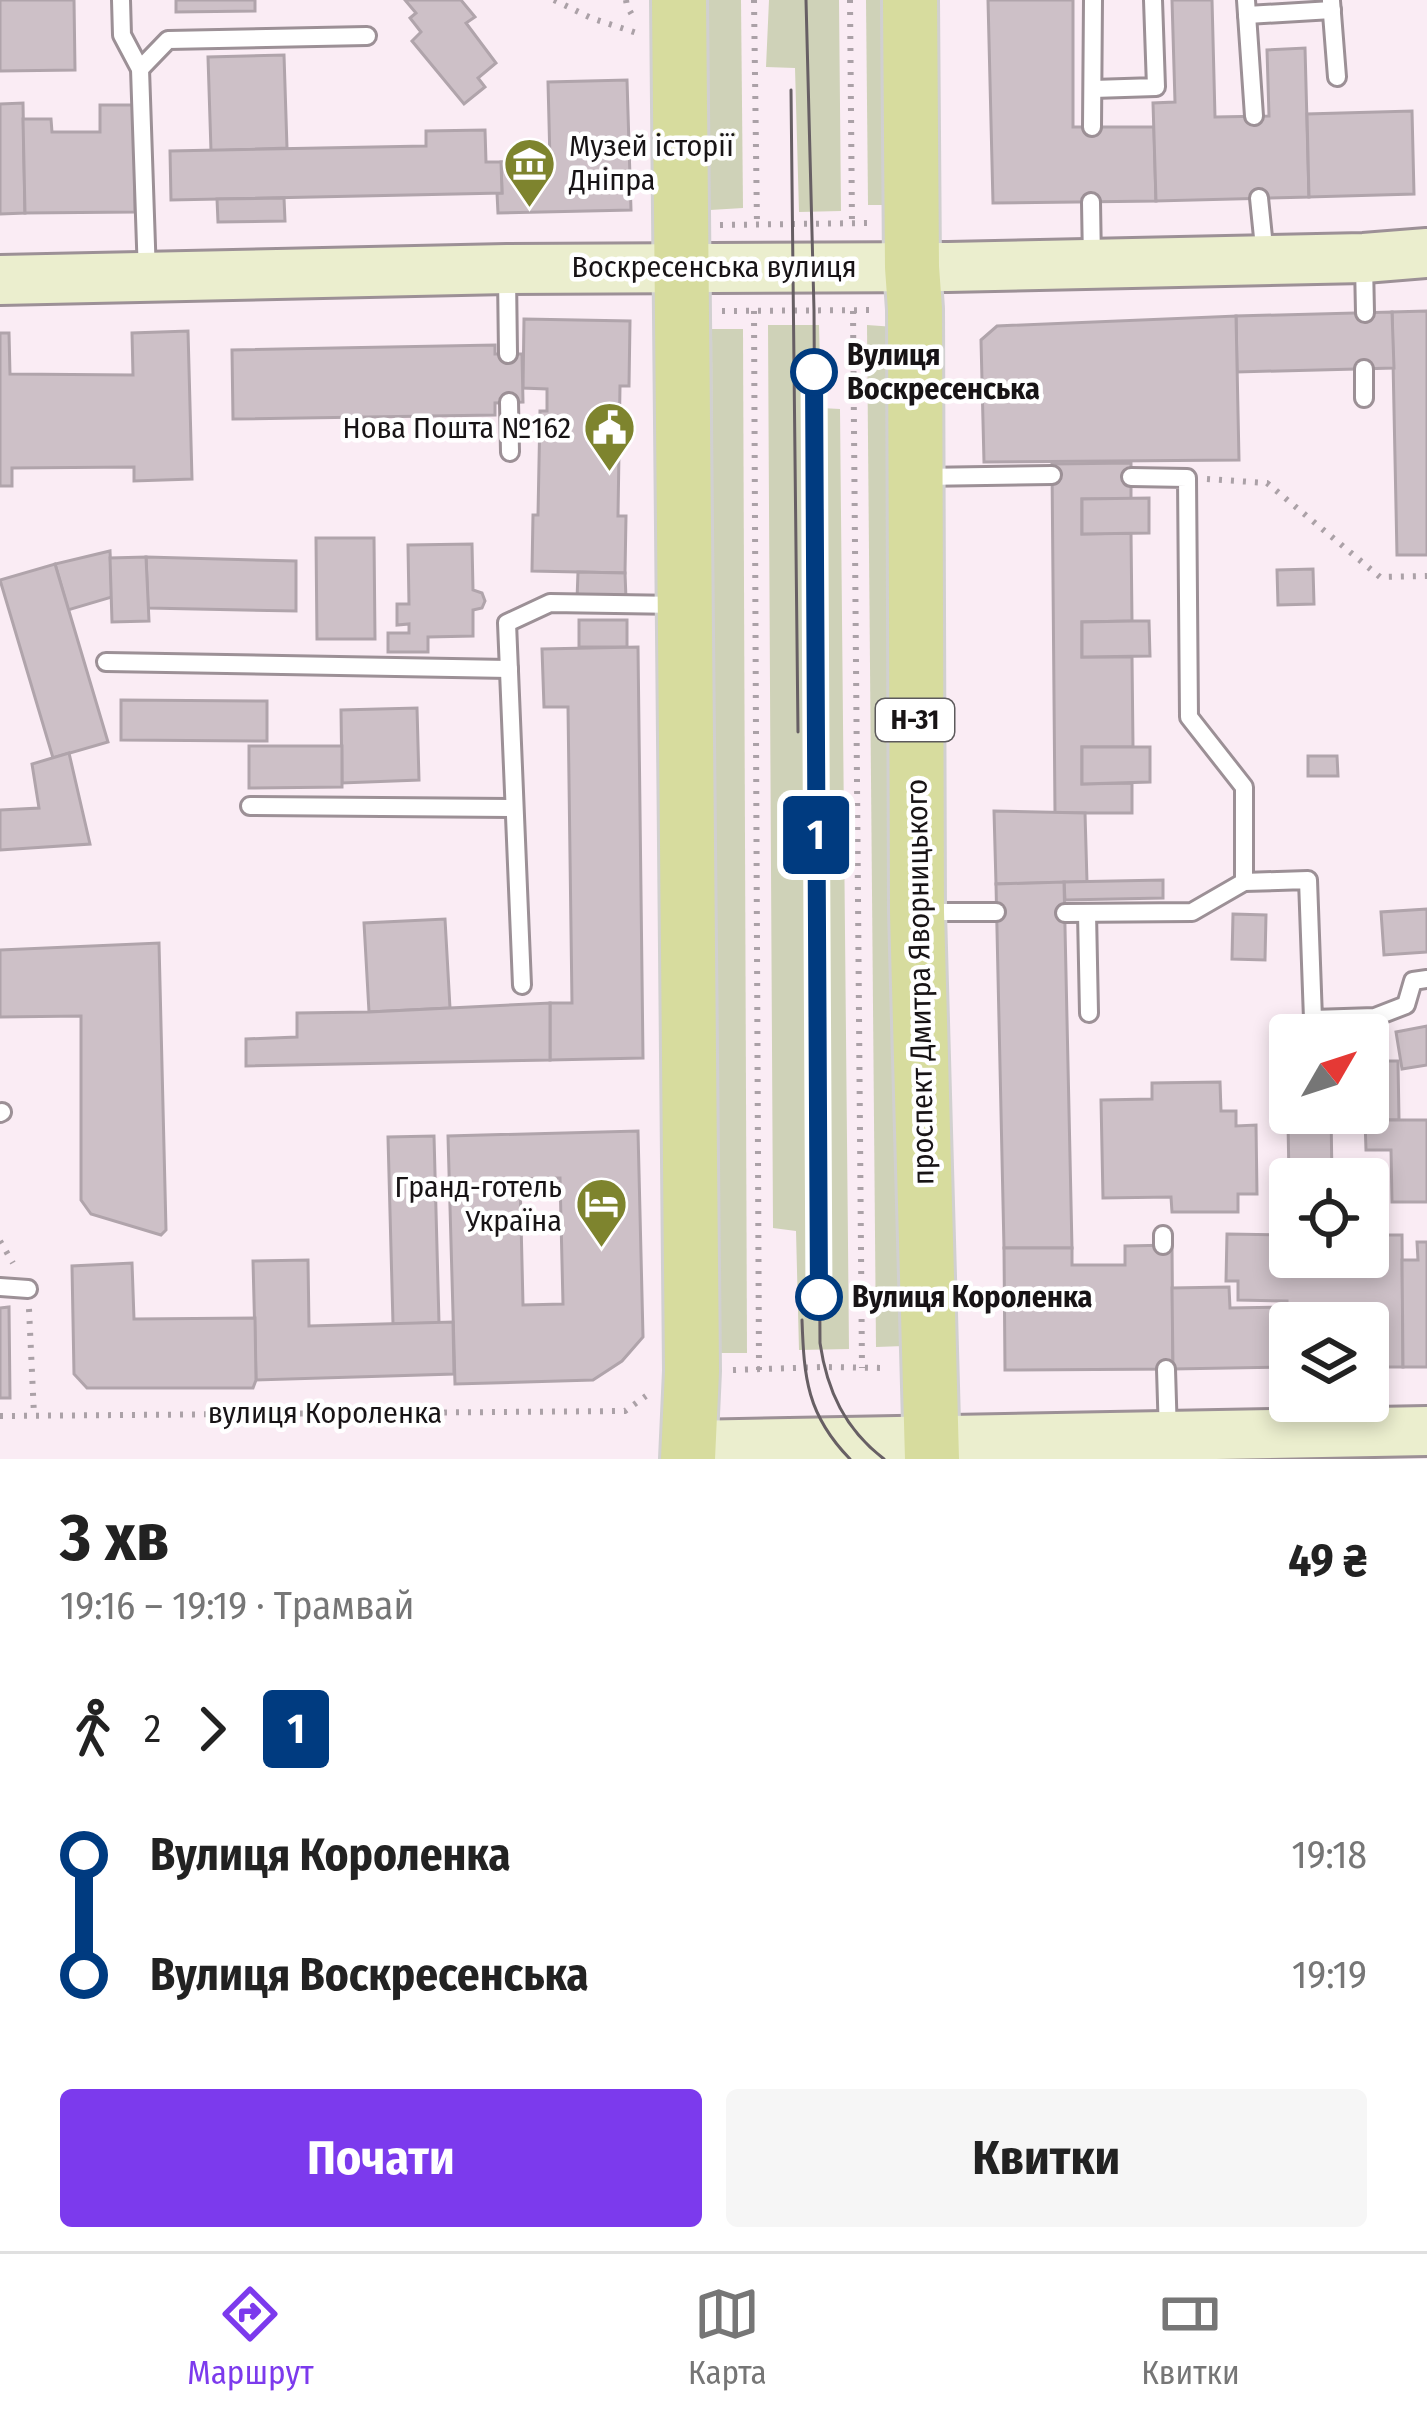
<!DOCTYPE html>
<html lang="uk">
<meta charset="utf-8">
<style>
:root{--surface:#fff;--page:#f6f6f6;--text:#222;--muted:#767676;--line:#e0e0e0;--accent:#7c3aed}
body{margin:0;font-family:"Fira Sans Condensed",sans-serif;background:var(--page);color:var(--text);height:100vh;display:flex;flex-direction:column;font-size:45px;white-space:nowrap}
*{box-sizing:border-box;margin:0}
p{font-size:39px;color:var(--muted)}
.icon{flex:none;width:66px;height:66px;fill:none;stroke:currentColor;stroke-width:2;stroke-linecap:round;stroke-linejoin:round}
.map{position:relative;height:1459px;overflow:hidden}
.drawer{display:flex;flex-direction:column;background:var(--surface);flex:1}
.drawer>*{flex:none}
.badge{padding:0 24px;border-radius:9px;font-size:42px;line-height:78px}
.needle{width:78px;rotate:51deg}
.buttons{position:absolute;left:1269px;top:1014px;display:grid;gap:24px}
.buttons a{display:grid;place-items:center;width:120px;height:120px;border-radius:12px;background:var(--surface);box-shadow:0 6px 18px #0003;font-size:60px}
.map>.badge{position:absolute;translate:-50% -50%;box-shadow:0 0 0 6px #fff}
.legs{display:flex;align-items:center;gap:18px;height:132px;padding:0 60px;font-size:39px}
.legs p{margin-inline-start:auto}
.head{display:flex;align-items:center;justify-content:space-between;height:204px;padding:0 60px}
h1{font-size:66px;font-weight:700;line-height:90px}
.primary-button{display:flex;gap:24px;margin-top:auto;padding:24px 60px}
.primary-button a{flex:1;height:138px;border-radius:12px;background:var(--accent);color:#fff;font-size:48px;font-weight:700;line-height:138px;text-align:center}
.primary-button a+a{background:var(--page);color:var(--text)}
ul{padding:0 60px;list-style:none}
li{display:flex;align-items:center;gap:42px;height:120px;font-size:45px}
li i{display:grid;place-items:center;width:18px;height:100%;margin:0 15px;background:currentColor}
li i::after{content:'';width:30px;height:30px;margin:-15px;border:9px solid;border-radius:50%;background:var(--surface)}
li p{margin-inline-start:auto}
li:first-child i{background:linear-gradient(#0000 50%,currentColor 0)}
li:last-child i{background:linear-gradient(currentColor 50%,#0000 0)}
.tab-bar{display:flex;justify-content:space-around;align-items:center;height:168px;border-top:3px solid var(--line);background:var(--surface);font-size:33px;color:var(--muted)}
.tab-bar a{display:grid;justify-items:center;gap:6px}
.tab-bar .current{color:var(--accent)}
.map>svg:first-child{display:block}
</style>
<div class="map">
<svg width="1427" height="1459" viewBox="0 0 1427 1459">
<rect width="100%" height="100%" fill="#faecf4"/>
<g fill="#cfd2b8">
<path d="M707 0H741L743 208 710 210Z"/>
<path d="M769 0H839L841 211 799 212 795 68 766 67Z"/>
<path d="M866 0H887L892 205H868Z"/>
<path d="M768 325H819L821 408 840 409 849 1349 799 1350 796 1231 773 1228Z"/>
<path d="M867 325 895 327 904 1346 876 1347Z"/>
<path d="M712 329H743L747 1353H715Z"/>
</g>
<g fill="#cdc0c7" stroke="#b0a4ab" stroke-width="3" fill-rule="evenodd">
<path d="M0 0H74L75 70 0 71Z"/>
<path d="M176 0H255V11L176 12Z"/>
<path d="M405 0H461L475 17 466 23 496 63 478 78 485 87 464 104 412 41 421 32 410 18 416 13Z"/>
<path d="M988 0H1073V127H1154L1156 201 993 203Z"/>
<path d="M1172 0H1212L1215 117 1269 116 1267 50 1305 48 1309 197 1156 201 1153 103 1175 102Z"/>
<path d="M284 55 287 148 211 151 208 57Z"/>
<path d="M627 80 631 210 498 213 497 193H502L501 162 550 161 548 82Z"/>
<path d="M23 103 25 213 0 214V104Z"/>
<path d="M100 105H134L135 212 25 213 23 119H51L52 132H100Z"/>
<path d="M1412 111 1414 194 1309 197 1307 114Z"/>
<path d="M485 130 486 162H501L502 193 171 200 170 151 426 146V131Z"/>
<path d="M284 198 285 221 218 222 217 199Z"/>
<path d="M1427 311V555H1397L1392 312Z"/>
<path d="M1392 312 1394 368 1237 372 1236 316Z"/>
<path d="M1236 316 1239 460 984 462 981 340 997 326Z"/>
<path d="M524 319 630 321 629 386H620L618 516H626L625 573 532 571 533 515H538L540 411H547V389L523 388Z"/>
<path d="M188 331 192 479 134 481V467L12 468V486H0V333H9L10 374 133 375 132 333Z"/>
<path d="M495 345V354H522L523 402 495 403V415L233 419 232 350Z"/>
<path d="M1131 463V499H1082V534L1131 533 1132 621 1082 622V657H1132L1133 747H1082V784L1132 783V813H1055L1052 464Z"/>
<path d="M1149 498V533L1082 534V499Z"/>
<path d="M316 538H374L375 639H317Z"/>
<path d="M472 544 473 590 482 593 485 601 482 608 473 610V636L428 637V652H388V633H409V624L397 625V604H409L408 545Z"/>
<path d="M110 551 112 597 68 610 55 564Z"/>
<path d="M146 557 296 561V611L148 608Z"/>
<path d="M146 557 149 621 112 622 110 558Z"/>
<path d="M55 564 108 742 53 758 0 580Z"/>
<path d="M1313 569 1314 604 1278 605 1277 570Z"/>
<path d="M578 572 625 573 626 599 577 600Z"/>
<rect x="579" y="620" width="48" height="27"/>
<path d="M1132 621H1149L1150 656 1082 657V622Z"/>
<path d="M638 647 643 1058 550 1060V1003H572L568 707H544L542 649Z"/>
<path d="M121 700 267 701V741L121 740Z"/>
<path d="M417 708 419 780 342 783 341 710Z"/>
<path d="M249 746H342V787L249 788Z"/>
<path d="M1082 747H1150V782L1082 784Z"/>
<path d="M69 753 90 844 0 850V810L39 808 32 764Z"/>
<path d="M1308 756H1337L1338 776H1308Z"/>
<path d="M994 811 1085 813 1087 882 996 884Z"/>
<path d="M1163 880V898L1065 900 1064 882Z"/>
<path d="M1064 882 1072 1248H1004L996 884Z"/>
<path d="M1427 909V952L1384 955 1381 912Z"/>
<path d="M1233 914 1266 915 1265 960 1232 959Z"/>
<path d="M445 919 450 1008 369 1012 364 923Z"/>
<path d="M159 943 166 1230 161 1235 91 1214 81 1200V1016L0 1017V950Z"/>
<path d="M550 1003V1060L246 1066V1039L297 1037V1013L369 1012Z"/>
<path d="M1427 1026V1065L1402 1069 1396 1032Z"/>
<path d="M1368 1061H1398L1399 1120H1365V1113H1368Z"/>
<path d="M1287 1069H1290V1113H1358H1331L1332 1179H1290V1231Z"/>
<path d="M1220 1082 1221 1111H1236V1126L1256 1125 1257 1194H1238V1212H1172L1171 1197 1103 1198 1101 1100 1152 1099V1083Z"/>
<path d="M1365 1120H1427V1202H1392L1391 1150H1366Z"/>
<path d="M638 1131 643 1337 622 1361 593 1380 455 1384 448 1136ZM560 1178 563 1304 523 1305 520 1179Z"/>
<path d="M434 1136 439 1323 393 1324 388 1137Z"/>
<path d="M1227 1234 1290 1235V1257H1368V1235H1402L1403 1367H1368V1323H1290L1288 1367 1287 1301 1238 1300V1281H1226Z"/>
<path d="M1417 1242H1427V1367H1403L1402 1260H1418Z"/>
<path d="M1172 1245 1173 1369 1005 1370 1004 1248H1072V1265H1125V1246Z"/>
<path d="M308 1260 309 1326 453 1322 454 1374 256 1380 253 1261Z"/>
<path d="M132 1263 134 1319 255 1318 256 1380 253 1388H87L74 1374 72 1266Z"/>
<path d="M1229 1287 1230 1308 1287 1307 1288 1367 1173 1369 1172 1288Z"/>
<path d="M9 1307 10 1398H0V1308Z"/>
</g>
<g fill="none" stroke-linecap="round" stroke-linejoin="round">
<defs>
<g id="service">
<path d="M121 0 122 35 140 69 147 275"/>
<path d="M1246 0 1254 116"/>
<path d="M1331 1 1337 77"/>
<path d="M1247 15 1332 10"/>
<path d="M140 69 168 40 367 36"/>
<path d="M1093 89 1156 87 1153 0"/>
<path d="M1092 127 1093 0"/>
<path d="M1259 198 1265 257"/>
<path d="M1091 202 1092 261"/>
<path d="M1364 264 1365 313"/>
<path d="M507 276 508 354"/>
<path d="M1364 369V398"/>
<path d="M509 402 510 452"/>
<path d="M921 477 1052 475"/>
<path d="M106 662 509 669"/>
<path d="M250 806 514 808"/>
<path d="M1244 882 1308 880 1313 1019 1375 1017 1406 1005 1413 981 1427 979"/>
<path d="M925 912H996"/>
<path d="M1065 913 1192 912 1244 882V787L1189 717 1187 478 1131 477"/>
<path d="M1087 913 1089 1013"/>
<path d="M522 985 507 623 550 603 680 605"/>
<path d="M0 1113 2 1112"/>
<path d="M1163 1235V1245"/>
<path d="M0 1287 28 1289"/>
<path d="M1166 1369 1168 1435"/>
</g>
<g id="secondary">
<path d="M0 280 507 269 948 267 1364 258 1427 253"/>
<path d="M689 1445 1427 1431"/>
</g>
<g id="primary">
<path d="M679 0 692 1371 688 1459"/>
<path d="M910 0 912 267 915 309 917 912 932 1459"/>
</g>
</defs>
<use href="#service" stroke="#9c9096" stroke-width="22"/>
<use href="#secondary" stroke="#9c9096" stroke-width="54"/>
<use href="#primary" stroke="#d1d0d0" stroke-width="60"/>
<g stroke="#aba1a7" stroke-width="6" stroke-dasharray="3 9" stroke-linecap="butt">
<path d="M554 0 591 18 640 34"/>
<path d="M626 0 627 6 635 20"/>
<path d="M754 0 757 224"/>
<path d="M850 0 852 223"/>
<path d="M720 225 869 223"/>
<path d="M722 311 877 310"/>
<path d="M754 311 759 1370"/>
<path d="M853 311 862 1368"/>
<path d="M1207 479 1267 483 1380 577 1427 576"/>
<path d="M0 1241 13 1263"/>
<path d="M29 1309 34 1415"/>
<path d="M733 1370 823 1367 887 1368"/>
<path d="M0 1416 625 1411 646 1396"/>
</g>
<use href="#service" stroke="#fff" stroke-width="16"/>
<use href="#secondary" stroke="#ebeece" stroke-width="48"/>
<use href="#primary" stroke="#d7dc9e" stroke-width="54"/>
<g stroke="#675f64" stroke-width="3">
<path d="M806 0 814 310 820 1343C827 1391 845 1429 884 1459"/>
<path d="M791 90 798 732"/>
<path d="M802 1320C804 1378 807 1415 850 1459"/>
</g>
</g>
<g fill="none" stroke-linecap="round" stroke-linejoin="round">
<defs>
<path id="line-1" d="M814 372 819 1297"/>
</defs>
<use href="#line-1" stroke="#fff" stroke-width="27"/>
<use href="#line-1" stroke="#003b80" stroke-width="18"/>
</g>
<defs>
<symbol id="museum-pin" viewBox="-11 -11 22 30"><path d="M0 17L-7.5 6A9.5 9.5 0 1 1 7.5 6Z" fill="#7e842e" stroke="#fff"/><path d="M0-6L6-3V-2H-6V-3ZM-5-1h2V3h-2ZM-1-1h2V3h-2ZM3-1h2V3H3ZM-6 4H6V6H-6Z" fill="#fff"/></symbol>
<symbol id="civic-pin" viewBox="-11 -11 22 30"><path d="M0 17L-7.5 6A9.5 9.5 0 1 1 7.5 6Z" fill="#7e842e" stroke="#fff"/><path d="M-.6-6.5H3V-4.5H.6V-3L4-1V1h2V6H-6V1h2V-1L-.6-3ZM-1.2 2.5V6h2.4V2.5Z" fill="#fff"/></symbol>
<symbol id="hotel-pin" viewBox="-11 -11 22 30"><path d="M0 17L-7.5 6A9.5 9.5 0 1 1 7.5 6Z" fill="#7e842e" stroke="#fff"/><path d="M-6-4.5h1.5V1H6V5H4.5V3h-9V5H-6ZM-4 0a1.8 1.8 0 1 1 3.6 0ZM.5 0V-2.5h3Q6-2.5 6 0Z" fill="#fff"/></symbol>
</defs>
<g fill-rule="evenodd">
<use href="#museum-pin" x="500" y="134" width="59" height="81"/>
<use href="#civic-pin" x="580" y="398" width="59" height="81"/>
<use href="#hotel-pin" x="572" y="1174" width="59" height="81"/>
</g>
<g fill="#fff" stroke="#003b80" stroke-width="6">
<circle cx="814" cy="372" r="21"/>
<circle cx="819" cy="1297" r="21"/>
</g>
<g text-anchor="middle" dominant-baseline="central" stroke-width="9" stroke-linejoin="round" paint-order="stroke">
<rect fill="#fff" stroke="#5d5a5c" stroke-width="3" x="876" y="699" width="78" height="42" rx="9"/>
<g font-size="27" font-weight="bold" fill="#181416">
<text x="915" y="720">Н-31</text>
</g>
<g font-size="30" fill="#181416" stroke="#fff" text-anchor="end">
<text x="569" y="146" text-anchor="start">Музей історії<tspan x="569" dy="34">Дніпра</tspan></text>
<text x="571" y="428">Нова Пошта №162</text>
<text x="562" y="1187">Гранд-готель<tspan x="562" dy="34">Україна</tspan></text>
</g>
<g font-size="30" fill="#181416" stroke="#fff">
<text x="714" y="267">Воскресенська вулиця</text>
<text transform="translate(920 982) rotate(-91)">проспект Дмитра Яворницького</text>
<text x="325" y="1413">вулиця Короленка</text>
</g>
<g font-size="30" font-weight="bold" fill="#181416" stroke="#fff" text-anchor="start">
<text x="847" y="355">Вулиця<tspan x="847" dy="34">Воскресенська</tspan></text>
<text x="852" y="1297">Вулиця Короленка</text>
</g>
</g>
</svg>
<div class="buttons">
<a><svg class="needle" viewBox="-14 -14 28 28"><path d="M0-13l5 13h-10z" fill="#e53935"/><path d="M0 13l5-13h-10z" fill="#767676"/></svg></a>
<a><svg class="icon" aria-label="locate" viewBox="0 0 24 24"><circle cx="12" cy="12" r="6"/><path d="M12 2v4M12 18v4M2 12h4M18 12h4"/></svg></a>
<a><svg class="icon" aria-label="layers" viewBox="0 0 24 24"><path d="M12 4l9 5-9 5-9-5zM3 14l9 5 9-5"/></svg></a>
</div>
<b class="badge" style="left:816px;top:835px;background:#003b80;color:#fff">1</b>
</div>
<section class="drawer">
<div class="head"><div><h1>3 хв</h1><p>19:16 – 19:19 · Трамвай</p></div><b>49 ₴</b></div>
<div class="legs"><svg class="icon" aria-label="walk" viewBox="0 0 24 24"><circle cx="13" cy="4" r="2"/><path d="M13 8l-2 6 4 7M11 14l-3 7M7 12l3-4h3l4 4"/></svg>2<svg class="icon" aria-label="forward" viewBox="0 0 24 24"><path d="M9 5l7 7-7 7"/></svg><b class="badge" style="background:#003b80;color:#fff">1</b></div>
<ul>
<li><i style="color:#003b80"></i><b>Вулиця Короленка</b><p>19:18</p></li>
<li><i style="color:#003b80"></i><b>Вулиця Воскресенська</b><p>19:19</p></li>
</ul>
<div class="primary-button"><a>Почати</a><a>Квитки</a></div>
</section>
<nav class="tab-bar">
<a class="current"><svg class="icon" aria-label="directions" viewBox="0 0 24 24"><path d="M12 3l9 9-9 9-9-9zM9 14v-3h6M13 9l2 2-2 2"/></svg>Маршрут</a>
<a><svg class="icon" aria-label="map" viewBox="0 0 24 24"><path d="M3 6l6-2 6 2 6-2v14l-6 2-6-2-6 2zM9 4v14M15 6v14"/></svg>Карта</a>
<a><svg class="icon" aria-label="tickets" viewBox="0 0 24 24"><path d="M3 7h18v10H3zM15 7v10"/></svg>Квитки</a>
</nav>
